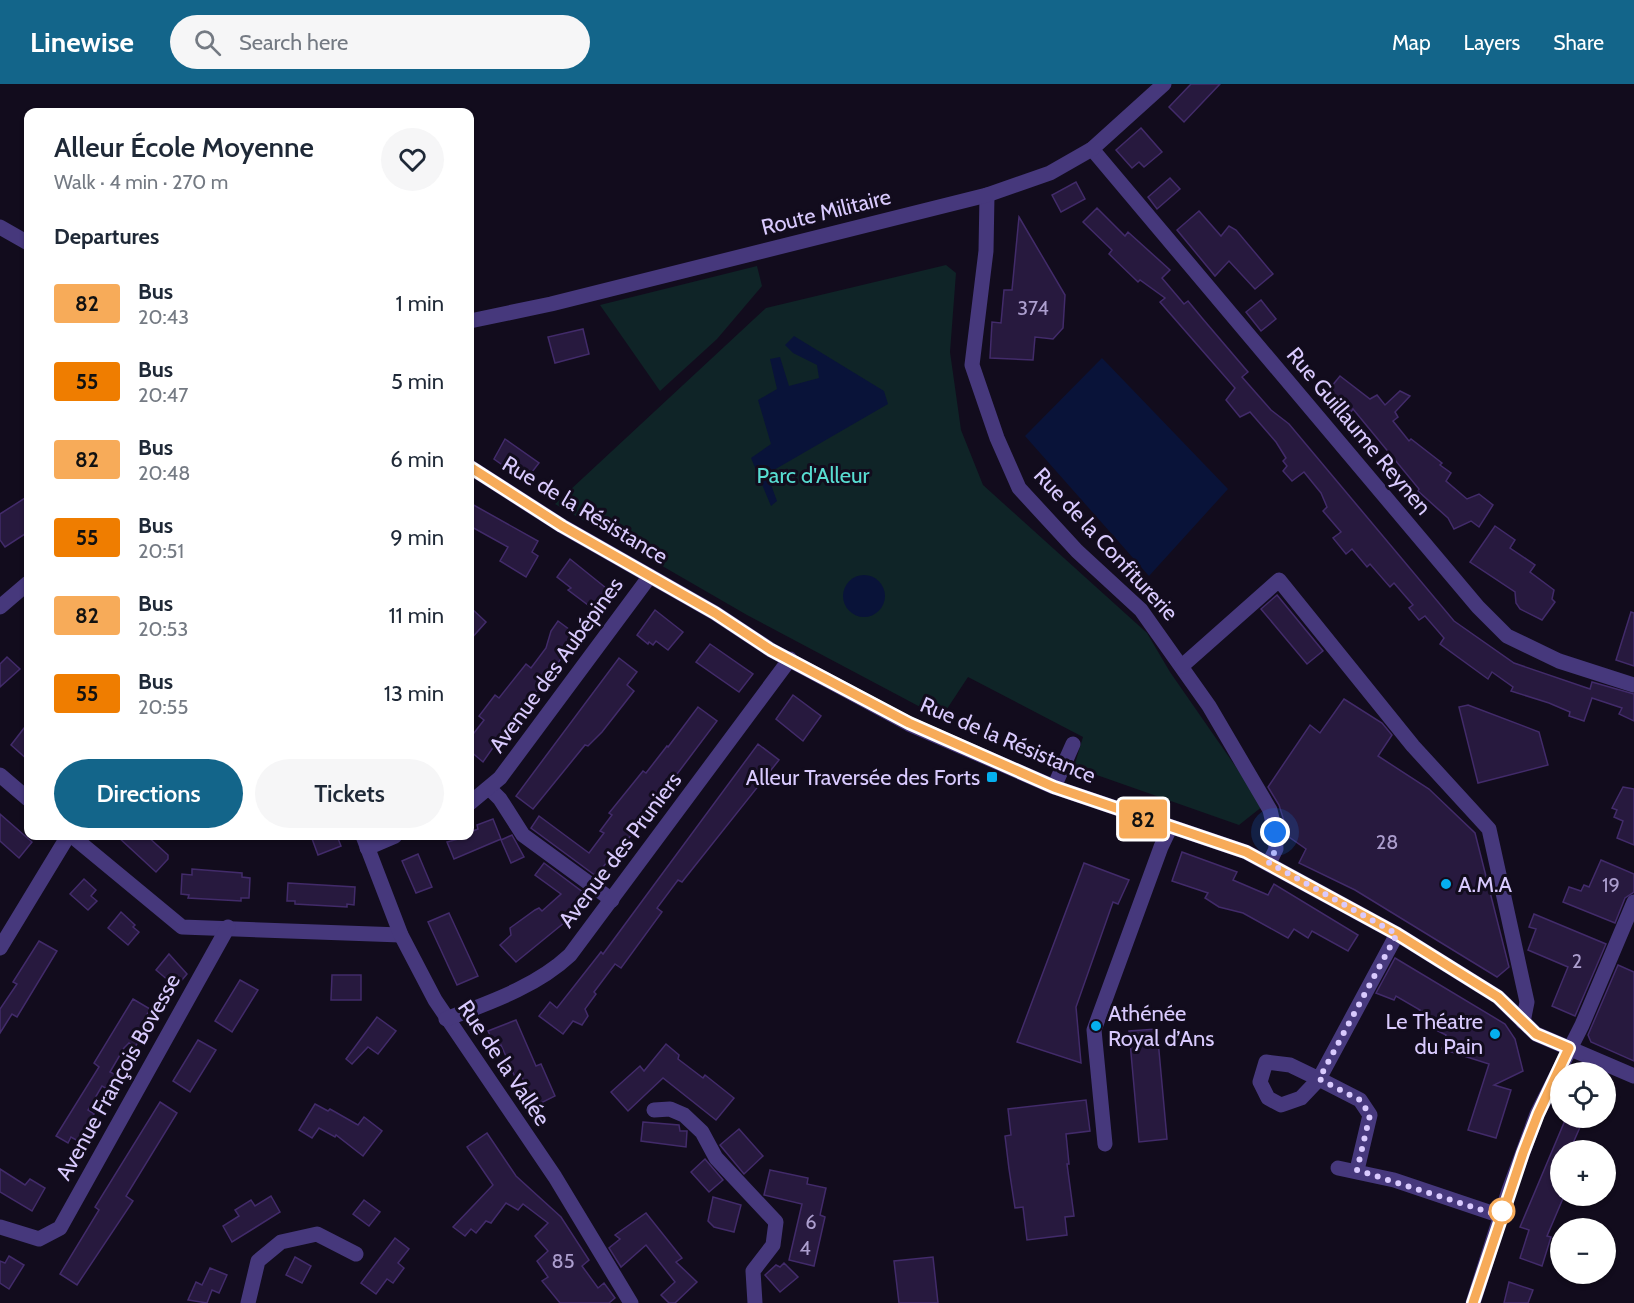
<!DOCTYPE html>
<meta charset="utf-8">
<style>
:root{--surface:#fff;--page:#f6f6f7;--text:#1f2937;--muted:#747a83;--accent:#13658a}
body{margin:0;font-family:Cabin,sans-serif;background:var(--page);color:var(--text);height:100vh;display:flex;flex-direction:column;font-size:22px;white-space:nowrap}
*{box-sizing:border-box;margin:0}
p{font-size:20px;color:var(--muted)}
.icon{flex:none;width:33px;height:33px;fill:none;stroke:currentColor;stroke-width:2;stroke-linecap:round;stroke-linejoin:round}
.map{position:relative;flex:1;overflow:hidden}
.panel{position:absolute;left:24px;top:24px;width:450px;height:732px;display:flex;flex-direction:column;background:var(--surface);border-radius:12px;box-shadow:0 2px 4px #0004}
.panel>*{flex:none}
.badge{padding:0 12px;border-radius:4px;font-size:21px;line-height:39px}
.tools{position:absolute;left:1550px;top:978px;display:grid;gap:12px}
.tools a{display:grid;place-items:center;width:66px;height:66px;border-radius:50%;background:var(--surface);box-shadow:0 2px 4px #0004;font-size:30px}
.you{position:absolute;width:30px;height:30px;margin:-15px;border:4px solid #fff;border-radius:50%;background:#1a73e8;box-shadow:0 0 0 9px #1a73e833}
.map>.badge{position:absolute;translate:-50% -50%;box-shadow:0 0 0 3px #fff}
h2{padding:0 30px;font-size:22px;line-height:54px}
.round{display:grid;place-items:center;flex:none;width:63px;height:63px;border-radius:32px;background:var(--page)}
.head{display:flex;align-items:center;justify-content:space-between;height:102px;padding:0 30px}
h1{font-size:28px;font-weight:600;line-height:45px}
.action{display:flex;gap:12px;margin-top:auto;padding:12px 30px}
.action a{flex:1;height:69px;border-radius:36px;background:var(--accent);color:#fff;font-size:24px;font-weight:600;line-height:69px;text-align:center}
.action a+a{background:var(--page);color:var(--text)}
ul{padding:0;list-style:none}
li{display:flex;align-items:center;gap:18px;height:78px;padding:0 30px}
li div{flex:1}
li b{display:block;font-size:22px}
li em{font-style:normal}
li .badge{min-width:66px;font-weight:700;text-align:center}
header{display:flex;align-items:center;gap:36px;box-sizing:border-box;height:84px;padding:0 30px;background:var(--accent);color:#fff}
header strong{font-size:28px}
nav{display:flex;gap:33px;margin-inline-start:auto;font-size:21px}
.search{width:420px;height:54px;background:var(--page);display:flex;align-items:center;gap:15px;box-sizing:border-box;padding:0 21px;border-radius:33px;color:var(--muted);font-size:22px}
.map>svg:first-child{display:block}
</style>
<header>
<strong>Linewise</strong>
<div class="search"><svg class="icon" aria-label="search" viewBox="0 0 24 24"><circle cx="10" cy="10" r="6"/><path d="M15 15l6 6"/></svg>Search here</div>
<nav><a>Map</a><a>Layers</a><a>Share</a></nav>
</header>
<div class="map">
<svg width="1634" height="1219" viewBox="0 0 1634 1219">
<rect width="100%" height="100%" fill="#120c1d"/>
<g fill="#0f2427">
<path d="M946 181 956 189 950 268 961 346 983 401 1147 549 1170 588 1263 722 1239 741 1074 683 1083 653 968 593 941 634 747 531 555 420 766 224Z"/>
<path d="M757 182 762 202 717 255 660 307 600 221Z"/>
</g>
<g fill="#091339">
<path d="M794 252 884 307 888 320 767 390 777 417 771 422 751 374 771 360 758 316 777 305 770 275 780 273 789 302 819 294 817 281 793 269 785 261Z"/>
<path d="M1102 274 1228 405 1149 492 1025 352Z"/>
<circle cx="864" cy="512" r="21"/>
</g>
<g fill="#27193e" stroke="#422b6a" stroke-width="1.5">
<path d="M1191 0H1220L1184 38 1169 23Z"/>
<path d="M1141 44 1162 68 1144 83 1139 78 1132 84 1116 66Z"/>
<path d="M1170 94 1180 105 1157 125 1148 113Z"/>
<path d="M1076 98 1085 115 1061 128 1052 111Z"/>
<path d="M1097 124 1125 152 1128 148 1170 186 1162 194 1184 220 1188 217 1202 234 1248 288 1242 293 1271 326 1289 340 1454 537 1514 579 1590 605 1592 598 1634 610V637L1619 630 1622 624 1592 614 1584 637 1569 632 1570 628 1549 619 1511 607 1513 603 1492 588 1488 595 1440 560 1444 554 1425 532 1419 536 1409 524 1413 521 1394 499 1390 503 1370 480 1367 483 1352 465 1346 470 1333 454 1341 448 1323 427 1327 423 1321 409 1304 388 1292 397 1283 387 1287 382 1283 377 1286 374 1276 358 1250 328 1240 333 1226 316 1235 304 1160 218 1165 214 1140 196 1138 198 1109 170 1112 166 1083 138Z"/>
<path d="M1199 127 1221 152 1229 142 1236 146 1273 190 1255 205 1229 177 1215 192 1177 146Z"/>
<path d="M1019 133 1065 211 1063 244 1053 255 1035 253 1033 276 990 274 992 238 1001 239 1004 206H1012Z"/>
<path d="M1261 216 1276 235 1261 247 1246 228Z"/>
<path d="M583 245 589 270 555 279 548 253Z"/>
<path d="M1340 292 1370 315 1377 311 1385 321 1400 307 1410 312 1395 328 1398 333 1393 337 1409 357 1411 355 1442 379 1440 381 1451 389 1446 397 1467 415 1479 410 1493 421 1479 443 1471 437 1454 445 1448 434 1418 407 1419 405 1353 325 1351 328 1327 308Z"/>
<path d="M505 355 539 379 525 397 494 375Z"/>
<path d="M28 412V448L5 463 0 456V430Z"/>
<path d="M470 419 538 457 532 468 538 472 526 493 500 477 508 463 470 442Z"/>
<path d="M1495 442 1515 456 1510 464 1535 481 1530 488 1554 506 1552 515 1555 518 1542 536 1520 525 1516 519 1515 508 1470 478Z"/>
<path d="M570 475 611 508 596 527 568 506 571 504 557 493Z"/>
<path d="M1277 511 1323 567 1307 580 1261 525Z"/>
<path d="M470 523 486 538 470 556Z"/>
<path d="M655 526 683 548 668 566 656 557 653 561 649 558 648 560 637 551Z"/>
<path d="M1631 528 1634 529V582L1616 576Z"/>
<path d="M558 537 578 552 525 623 522 622 483 678 470 667V654L484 636 479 632 495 611 499 614 526 580 531 584 546 564 551 547Z"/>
<path d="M710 560 753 590 739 608 696 578Z"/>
<path d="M7 573 20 585 0 603V580Z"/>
<path d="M619 574 637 588 627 601 634 607 602 648 588 662 585 661 533 725 516 712Z"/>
<path d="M793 611 821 632 803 657 776 635Z"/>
<path d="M1344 615 1382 639 1392 651 1378 672 1429 705 1475 749 1509 883 1497 893 1355 806 1299 779 1306 765 1289 753 1279 721 1268 703 1310 641 1320 649Z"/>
<path d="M1468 621 1539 648 1548 681 1478 699 1459 623Z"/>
<path d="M698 623 717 637 613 775 611 773 596 792 531 744 539 732 589 769 604 749 600 747 612 731 609 729 643 687 646 689 667 662 668 663Z"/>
<path d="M28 639V676L11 661Z"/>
<path d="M758 660 779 676 682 798 678 796 657 824 662 828 621 884 615 880 594 908 596 910 585 925 588 932 582 941 573 937 563 950 539 932 550 918 557 924 601 868 603 870Z"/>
<path d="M1623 703 1634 705V761L1617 754 1623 737 1614 733 1617 726 1612 724Z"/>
<path d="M0 730 32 758 19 774 0 757Z"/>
<path d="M493 735 501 755 454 775 447 758 470 752V748L478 745 477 741Z"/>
<path d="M512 751 524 773 511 779 501 756Z"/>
<path d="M117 752H147L168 771V775L156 788Z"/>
<path d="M311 752H337L341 762 318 771Z"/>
<path d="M1182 768 1237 788 1233 796 1268 811 1274 800 1358 851 1348 867 1312 847 1308 854 1294 845 1288 854 1243 829 1219 823 1205 814 1208 809 1172 797Z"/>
<path d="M418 770 432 803 416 809 402 777Z"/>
<path d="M1601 776 1634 790V808L1625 814 1615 839 1563 818 1569 803 1581 807 1584 801 1589 803Z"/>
<path d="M544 779 584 809 567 831 570 834 516 878 500 861 511 851 510 844 535 826 539 824 542 827 561 810 535 791Z"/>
<path d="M1084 779 1129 796 1118 820 1113 818 1076 923 1081 979 1017 958Z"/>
<path d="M192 785 242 789V793L250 794 249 814H241V817L188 814 189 811 181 810 182 790 192 791Z"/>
<path d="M84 795 96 806 91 812 97 817 88 826 70 810Z"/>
<path d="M288 799 355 803 354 821 347 820V823L295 820V817H287Z"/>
<path d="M121 828 135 841 133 843 139 848 128 861 108 844Z"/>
<path d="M449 829 478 892 457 901 428 838Z"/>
<path d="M1534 830 1606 860 1575 932 1552 922 1568 883 1528 866 1536 845 1529 843Z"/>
<path d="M39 857 57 867 17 933 12 930 0 949V925L17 900 13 898Z"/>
<path d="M169 870 187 890 176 903 156 886Z"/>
<path d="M1395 874 1505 940 1515 955 1523 987 1494 1001 1511 1006 1496 1054 1468 1046 1489 980 1442 965 1446 951 1432 944 1434 938 1417 931 1420 926 1396 912 1394 916 1376 909Z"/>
<path d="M1618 881 1634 888V977L1591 958 1588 951Z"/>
<path d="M332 891H361V916H331Z"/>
<path d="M240 896 258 906 232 948 215 937Z"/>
<path d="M133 915 150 925 146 932 152 936 135 963 129 959 124 964 110 988 118 992 109 1006 102 1002 88 1026 94 1030 78 1057 71 1053 68 1059 56 1052 99 983 94 979Z"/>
<path d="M377 933 396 947 378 970 368 963 352 980 346 975Z"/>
<path d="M516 936 536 982 541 980 555 1012 535 1022 521 991 515 993 501 961 496 964 488 947Z"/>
<path d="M1157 945 1167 1055 1139 1058 1129 947Z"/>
<path d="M198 956 216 966 190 1008 173 997Z"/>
<path d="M666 960 679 971 678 975 703 994 705 991 734 1014 716 1036 663 994 628 1027 611 1008 640 982 644 987Z"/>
<path d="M1086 1016 1090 1047 1066 1050 1069 1080H1067L1074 1132 1065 1133 1067 1151 1027 1156 1023 1123 1015 1124 1009 1085 1005 1052 1011 1051 1008 1025Z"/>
<path d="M160 1018 177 1029 126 1112 133 1117 77 1201 60 1190 99 1126 95 1123Z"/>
<path d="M315 1020 328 1027 330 1025 358 1041 364 1033 382 1047 363 1072 336 1051 335 1053 319 1044 312 1054 299 1046Z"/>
<path d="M1566 1034H1584L1570 1066H1560V1112H1564L1547 1152 1551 1153 1542 1182 1520 1174 1529 1146 1520 1143Z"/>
<path d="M643 1038 679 1041 680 1047H687L686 1063 641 1057Z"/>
<path d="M739 1045 763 1072 744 1090 720 1061Z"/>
<path d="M487 1049 516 1092 561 1133 589 1176 582 1182 598 1204 604 1199 615 1214 609 1219H560L542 1197 548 1193 537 1177 548 1167 535 1152 548 1139 523 1120 518 1126 506 1119 491 1139 486 1137 476 1149 471 1145 465 1152 453 1143 493 1101 467 1063Z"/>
<path d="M705 1075 723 1096 709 1108 691 1088Z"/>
<path d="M0 1085 25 1101 30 1095 45 1104 32 1127 0 1108Z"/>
<path d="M770 1086 808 1094 807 1100 826 1104 820 1131 825 1133 814 1182 789 1176 802 1120 764 1111Z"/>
<path d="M271 1112 280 1128 232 1158 223 1142 239 1132 235 1126 251 1116 255 1122Z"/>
<path d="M713 1113 741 1121 734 1148 714 1143 708 1137Z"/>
<path d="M364 1116 380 1128 369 1142 353 1130Z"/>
<path d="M646 1129 682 1174 676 1178 697 1198 675 1219H669L661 1211 675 1198 646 1161 621 1183 609 1164 620 1155 615 1151Z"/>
<path d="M395 1154 409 1165 398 1179 404 1184 393 1199 387 1195 376 1210 361 1199Z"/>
<path d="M9 1172 24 1181 9 1205 0 1199V1177L5 1179Z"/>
<path d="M295 1173 311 1182 302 1199 286 1191Z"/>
<path d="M933 1173 938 1219H899L894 1177Z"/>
<path d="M784 1179 798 1193 780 1208 765 1191 776 1181 780 1183Z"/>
<path d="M210 1184 227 1191 219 1209 212 1206 207 1219 188 1216 196 1198 202 1201Z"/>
<path d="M1509 1198 1533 1206 1528 1219H1504Z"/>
</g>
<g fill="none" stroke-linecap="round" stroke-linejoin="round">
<g stroke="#46387c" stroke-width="15">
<path d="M1092 65 1478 523 1507 552 1559 577 1634 601"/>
<path d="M987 111 986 167 972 281 997 354 1019 404 1077 467 1141 526 1209 622 1270 726 1275 748 1276 765 1269 779"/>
<path d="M0 143 28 159"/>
<path d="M470 237 551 220 987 111 1050 89 1092 65 1164 0"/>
<path d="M470 383 562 442 715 529 771 566 909 640 1054 703 1246 768 1397 850 1498 913 1536 950 1634 992"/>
<path d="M0 523 28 499"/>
<path d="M1182 582 1279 496 1413 662 1489 745 1527 918 1523 938"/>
<path d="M0 691 28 715"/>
<path d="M1054 703 1073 660"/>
<path d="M490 705 500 715 523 751 612 816"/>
<path d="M470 719 500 694 650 492"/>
<path d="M72 752 182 843 401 851"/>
<path d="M363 752 401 851 435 916 555 1093 631 1219"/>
<path d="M367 764 395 752"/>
<path d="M0 864 68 752"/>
<path d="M446 935C488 919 536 903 570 871L790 575"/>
<path d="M654 1026 670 1025 684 1031 702 1048 716 1074 776 1138 773 1161 753 1187 755 1219"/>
<path d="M1105 1060 1094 946 1161 763 1170 744"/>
<path d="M1338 1084 1394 1096 1501 1132"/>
<path d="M1357 1086 1370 1031 1360 1016 1319 995 1290 981 1266 978 1260 998 1268 1014 1281 1021 1301 1014 1319 995 1397 850"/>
<path d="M0 1143 39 1155 60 1144 228 843"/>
<path d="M248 1219 258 1177 281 1158 317 1150 356 1170"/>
<path d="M1473 1219 1509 1106 1537 1030 1582 941 1634 818"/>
</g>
</g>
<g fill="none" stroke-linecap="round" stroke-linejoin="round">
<defs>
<path id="line" d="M470 383 562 442 715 529 771 566 909 639 1054 703 1246 768 1397 850 1498 913 1536 950 1569 964 1538 1030 1523 1069 1473 1219"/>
</defs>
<use href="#line" stroke="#fff" stroke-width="14"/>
<use href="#line" stroke="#f7ab59" stroke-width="9"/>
<path stroke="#d9cafe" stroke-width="6" stroke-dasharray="0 10.8" d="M1275 748 1276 765 1269 779 1397 850 1319 995 1360 1016 1370 1031 1357 1086 1501 1132 1502 1127"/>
</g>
<g fill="#05afef" stroke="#120c1d" stroke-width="2">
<rect x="986" y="687" width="12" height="12" rx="3"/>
<circle cx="1446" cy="800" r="6"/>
<circle cx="1096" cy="942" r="6"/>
<circle cx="1495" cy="950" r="6"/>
</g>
<circle fill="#fff" stroke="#f7ab59" stroke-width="3" cx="1502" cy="1127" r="12"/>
<g text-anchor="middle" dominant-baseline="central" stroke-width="6" stroke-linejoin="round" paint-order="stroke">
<g font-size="20" fill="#ac9ece">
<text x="1033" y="224">374</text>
<text x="1387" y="758">28</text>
<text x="1611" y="801">19</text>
<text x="1577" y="877">2</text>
<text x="811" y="1138">6</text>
<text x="805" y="1164">4</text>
<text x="563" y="1177">85</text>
</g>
<g font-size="22" fill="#d9cafe" stroke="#120c1d">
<text transform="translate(826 128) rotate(-14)">Route Militaire</text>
<text transform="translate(1359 347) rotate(50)">Rue Guillaume Reynen</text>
<text transform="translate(585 426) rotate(31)">Rue de la Résistance</text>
<text transform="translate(1106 460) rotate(47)">Rue de la Confiturerie</text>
<text transform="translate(556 581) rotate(-54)">Avenue des Aubépines</text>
<text transform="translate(1008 656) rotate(23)">Rue de la Résistance</text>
<text transform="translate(620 766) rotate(-53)">Avenue des Pruniers</text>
<text transform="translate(504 979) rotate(56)">Rue de la Vallée</text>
<text transform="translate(118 993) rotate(-61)">Avenue François Bovesse</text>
</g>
<g font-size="22" fill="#58dcd1" stroke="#120c1d">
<text x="813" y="391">Parc d'Alleur</text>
</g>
<g font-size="22" fill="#d9cafe" stroke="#120c1d" text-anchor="end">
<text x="980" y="693">Alleur Traversée des Forts</text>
<text x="1458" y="800" text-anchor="start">A.M.A</text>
<text x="1108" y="929" text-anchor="start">Athénée<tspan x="1108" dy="25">Royal d’Ans</tspan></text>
<text x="1483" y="937">Le Théatre<tspan x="1483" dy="25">du Pain</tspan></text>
</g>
</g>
</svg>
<div class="tools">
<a><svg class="icon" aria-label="locate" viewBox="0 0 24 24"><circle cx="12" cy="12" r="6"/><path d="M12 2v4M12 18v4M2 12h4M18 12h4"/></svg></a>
<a>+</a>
<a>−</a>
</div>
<div class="you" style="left:1275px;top:748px"></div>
<b class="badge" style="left:1143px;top:735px;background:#f7ab59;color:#111">82</b>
<section class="panel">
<div class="head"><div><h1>Alleur École Moyenne</h1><p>Walk · 4 min · 270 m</p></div><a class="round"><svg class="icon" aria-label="heart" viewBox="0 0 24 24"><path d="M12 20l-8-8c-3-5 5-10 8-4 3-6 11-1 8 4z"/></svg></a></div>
<h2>Departures</h2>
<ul>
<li><span class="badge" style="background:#f7ab59;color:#111">82</span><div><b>Bus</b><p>20:43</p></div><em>1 min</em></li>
<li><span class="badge" style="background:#ef7d00;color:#111">55</span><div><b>Bus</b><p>20:47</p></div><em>5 min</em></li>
<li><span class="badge" style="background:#f7ab59;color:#111">82</span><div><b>Bus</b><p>20:48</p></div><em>6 min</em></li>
<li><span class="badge" style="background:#ef7d00;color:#111">55</span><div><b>Bus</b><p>20:51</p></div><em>9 min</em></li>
<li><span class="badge" style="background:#f7ab59;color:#111">82</span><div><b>Bus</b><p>20:53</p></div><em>11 min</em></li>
<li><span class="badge" style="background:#ef7d00;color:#111">55</span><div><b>Bus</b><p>20:55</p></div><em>13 min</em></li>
</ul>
<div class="action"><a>Directions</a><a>Tickets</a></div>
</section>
</div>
